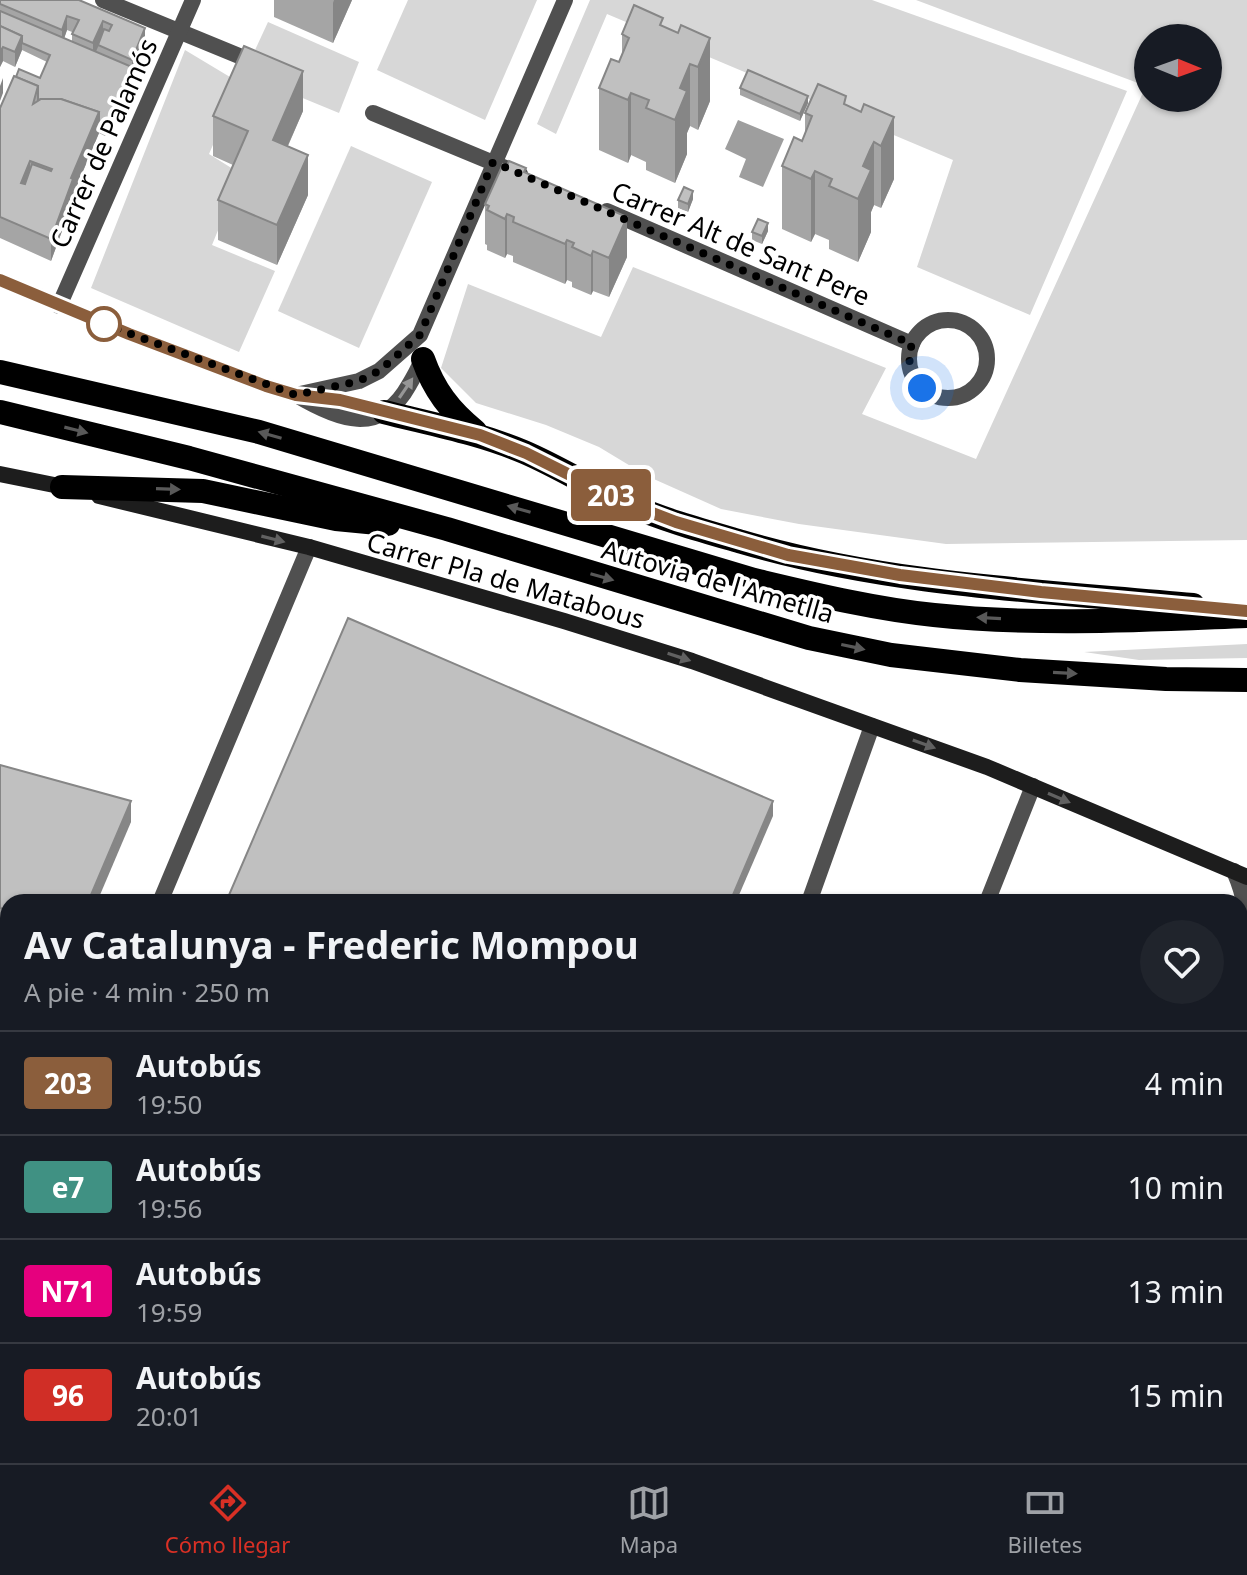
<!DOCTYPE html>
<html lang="es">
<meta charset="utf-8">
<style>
:root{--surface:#171b24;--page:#20242c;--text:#f1f3f6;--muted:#9ea1a6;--line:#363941;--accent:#d93025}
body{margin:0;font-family:"Noto Sans",sans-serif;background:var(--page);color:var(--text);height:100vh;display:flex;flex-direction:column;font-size:30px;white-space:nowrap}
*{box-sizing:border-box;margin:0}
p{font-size:26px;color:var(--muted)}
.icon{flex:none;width:44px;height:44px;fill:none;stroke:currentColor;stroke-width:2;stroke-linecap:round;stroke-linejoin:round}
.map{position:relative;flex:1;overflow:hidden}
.panel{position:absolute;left:0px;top:894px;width:1248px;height:570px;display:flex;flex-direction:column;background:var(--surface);border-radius:24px 24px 0 0;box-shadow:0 2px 6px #0004}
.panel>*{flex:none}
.badge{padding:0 16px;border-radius:6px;font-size:28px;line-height:52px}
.needle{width:52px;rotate:91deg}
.fabs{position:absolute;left:1134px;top:24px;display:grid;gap:16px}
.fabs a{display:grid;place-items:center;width:88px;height:88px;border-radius:50%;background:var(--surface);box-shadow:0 2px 6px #0004;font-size:40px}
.you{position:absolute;width:40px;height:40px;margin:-20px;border:6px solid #fff;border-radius:50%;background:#1a73e8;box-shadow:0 0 0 12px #1a73e833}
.map>.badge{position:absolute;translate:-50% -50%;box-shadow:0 0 0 4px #fff}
.round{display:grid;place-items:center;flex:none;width:84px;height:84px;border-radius:42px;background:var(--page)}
.summary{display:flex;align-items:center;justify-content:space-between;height:136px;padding:0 24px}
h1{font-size:38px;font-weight:700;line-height:60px}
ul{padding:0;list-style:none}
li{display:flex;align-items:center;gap:24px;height:104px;padding:0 24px;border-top:2px solid var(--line)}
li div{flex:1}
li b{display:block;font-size:30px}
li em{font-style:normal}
li .badge{min-width:88px;font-weight:700;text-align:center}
.menu{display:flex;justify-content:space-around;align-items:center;height:112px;border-top:2px solid var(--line);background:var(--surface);font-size:22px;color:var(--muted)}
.menu a{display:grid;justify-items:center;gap:4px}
.menu .on{color:var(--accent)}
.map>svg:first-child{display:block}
</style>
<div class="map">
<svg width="1247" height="1463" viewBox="0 0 1247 1463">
<rect width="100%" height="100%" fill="#fff"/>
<g fill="#d7d7d7" fill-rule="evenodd">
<path d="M408 0H537L485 120 377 70Z"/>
<path d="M590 0H872L1127 91 1030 315 917 267 953 160 607 14 556 134 537 124Z"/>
<path d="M916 0H1247V540L946 544 799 524 721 509 647 476 599 447 546 425 476 403 441 368 468 284 601 337 633 267 886 368 862 414 976 459 1146 86ZM1148 38H1208V98H1148Z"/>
<path d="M268 22 359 62 339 113 244 74Z"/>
<path d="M185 50 240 83 209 154 241 174 212 245 275 271 239 352 91 288Z"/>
<path d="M351 146 432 182 359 348 278 311Z"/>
<path d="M1247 644V658L1139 660 1084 652Z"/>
</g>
<path fill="#9e9e9e" d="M738 120 784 139 763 187 739 177 746 159 725 149Z"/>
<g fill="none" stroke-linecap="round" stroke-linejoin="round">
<g stroke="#505050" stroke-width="16">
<path d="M809 902 872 726"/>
<path d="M987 902 1033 786"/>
</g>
<g stroke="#505050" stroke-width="16">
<path d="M103 0 254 62"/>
<path d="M373 113 520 174"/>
<path d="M607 211 912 344"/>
<path d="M59 306 193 0"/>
<circle cx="948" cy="359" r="39"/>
<path d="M300 394 359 381 379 371 420 335 565 0"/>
<path d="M296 395C338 420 380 437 409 385 414 376 421 366 422 356"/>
<path d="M1234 871C1246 899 1247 911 1240 940"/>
<path d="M160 902 309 547"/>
<path d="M0 979 8 981"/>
<path d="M0 1291 8 1272"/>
<path d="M0 1438 8 1441"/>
<path d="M42 1456 59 1463"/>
<path d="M1010 1463 1013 1456"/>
</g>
<g stroke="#1d1d1d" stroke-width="16">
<path d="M0 280 129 334 266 386 296 395 340 400 384 412"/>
<path d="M0 474 69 488"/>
<path d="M99 496 309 547 564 621 692 661 987 767 1247 877"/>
</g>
<g stroke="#000" stroke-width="24">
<path d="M423 359C434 390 450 411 475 431"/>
<path d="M0 372 259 432 754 580C813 594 874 609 934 615 1039 626 1143 620 1247 616"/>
<path d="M0 412 189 458 447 529 809 638 891 655 1020 670 1166 679 1247 680"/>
<path d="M384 412C431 424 479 433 524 452 559 467 592 488 627 504 664 520 704 531 742 542 888 585 1043 591 1193 605"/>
<path d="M62 487 203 491 336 519 388 524"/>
</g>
</g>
<g fill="#a5a5a5" fill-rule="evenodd">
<path d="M0 0H79L145 43 105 136 99 133 73 195V201L51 261 0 238V108L40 78 47 62 22 50 15 67 3 61 0 67ZM67 30 72 32V41L64 38Z"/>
<path d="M274 0H352L333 43 274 17Z"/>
<path d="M663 27 678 33 710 38V101L698 130 690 126 687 133V154L675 183 646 170V162L631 155 628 163 599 150V88L619 62 622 56V34Z"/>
<path d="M740 88 808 103 800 121 740 95Z"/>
<path d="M846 105 861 112 894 117V179L881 208 874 205 871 212V232L858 262 829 249V240L815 234 811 242 782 229V166L802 141 805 134V113Z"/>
<path d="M303 111 288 146 308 195 277 265 218 240V200L233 165 213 156V116Z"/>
<path d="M526 173 627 257 609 297 593 291 591 295 572 287V282L567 280 565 284 513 262V256L507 254 505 258 487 250V245L485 244V204Z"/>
<path d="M693 199 688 212 678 208V200Z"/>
<path d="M768 231 762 244 752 240V232Z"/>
<path d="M0 765 131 822 8 902V932L0 929Z"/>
<path d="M1247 1053V1189L1240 1186V1072Z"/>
<path d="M405 1456H457L454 1463H421Z"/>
<path d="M1152 1456H1240L1247 1463H1169Z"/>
</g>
<g fill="#868686">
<path d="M334 0H352L333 43V3Z"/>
<path d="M67 16V30L62 45V30Z"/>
<path d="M103 21V36L93 58V43Z"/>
<path d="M145 28V43L105 136V129L132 67V60Z"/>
<path d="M22 36V50L15 67V52Z"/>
<path d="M710 38V101L698 130V67Z"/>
<path d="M3 47V61L0 67V52Z"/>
<path d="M690 64V126L687 133V154L675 183V120L680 88Z"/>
<path d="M303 71V111L273 179V140Z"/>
<path d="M3 78V93L0 101V86Z"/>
<path d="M631 93V155L628 163V100Z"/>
<path d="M808 96V103L800 121V114Z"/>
<path d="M99 112V133L73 195V201L51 261V239L71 178Z"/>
<path d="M894 117V179L881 208V146Z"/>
<path d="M874 142V205L871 212V232L858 262V199L863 166Z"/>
<path d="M308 155V195L277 265V225Z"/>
<path d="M30 161V183L21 205V183Z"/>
<path d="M815 171V234L811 242V179Z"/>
<path d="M693 191V199L688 212V204Z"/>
<path d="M507 214V254L505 258V219Z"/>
<path d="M627 217V257L609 297V258Z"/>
<path d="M768 223V231L762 244V236Z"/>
<path d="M567 240V280L565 284V244Z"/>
<path d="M593 251V291L591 295V256Z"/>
<path d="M131 801V822L97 902H88Z"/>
<path d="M773 801V816L736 902H730Z"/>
<path d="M8 1101V1115L0 1134V1119Z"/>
<path d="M449 1456H457L454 1463H449Z"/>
<path d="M765 1456H774L771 1463H762Z"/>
<path d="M953 1456H959L956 1463H950Z"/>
</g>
<g fill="#c0c0c0" stroke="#868686" stroke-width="2" fill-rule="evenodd">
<path d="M0 0H79L145 28 132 60 98 45 104 29 109 31 112 25 103 21 93 43 72 34 79 20 67 16 62 30 0 4Z"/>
<path d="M634 5 663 18 660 25 678 33 681 25 710 38 698 67 690 64 680 88 687 91 675 120 646 108 649 100 631 93 628 100 599 88 611 59 619 62 629 38 622 34Z"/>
<path d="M0 11 132 67 105 129 99 126V112L61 99H41L38 100V86L16 77 19 69 40 78 50 55 22 43V36L0 26Z"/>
<path d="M0 26 22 36 15 52 3 47 0 52Z"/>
<path d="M244 46 303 71 273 140 308 155 277 225 218 200 248 131 213 116Z"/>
<path d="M748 70 808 96 800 114 740 88Z"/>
<path d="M14 76 38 86 33 104 41 99H61L99 112 71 178 73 179 51 239 0 217V108ZM30 161 52 169 51 171 32 164 25 184 21 183Z"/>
<path d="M818 84 846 96 844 104 861 112 864 104 894 117 881 146 874 142 870 150 863 166 871 170 858 199 829 186 832 179 815 171 811 179 782 166 794 137 802 141 812 116 805 113Z"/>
<path d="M509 161 526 168 524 172 627 217 609 258 593 251 591 256 572 247 574 243 567 240 565 244 513 222 514 217 507 214 505 219 487 210 489 206 485 204 503 164 507 165Z"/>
<path d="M684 187 693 191 688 204 678 200Z"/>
<path d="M758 219 768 223 762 236 752 232Z"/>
<path d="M348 618 773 801 730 902H226Z"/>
<path d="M0 765 131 801 88 902H8V910L0 908Z"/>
<path d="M0 1010 8 1012V1101L0 1119Z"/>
<path d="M1247 1053V1174L1240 1172V1072Z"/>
<path d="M1240 1282 1247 1285V1461L1246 1463H1188L1170 1456H1240Z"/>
<path d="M504 1456H765L762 1463H501Z"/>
<path d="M814 1456H953L950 1463H811Z"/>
</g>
<defs><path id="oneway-solid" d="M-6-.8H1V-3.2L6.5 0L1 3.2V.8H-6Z" transform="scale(2)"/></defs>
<use fill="#969696" href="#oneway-solid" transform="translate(406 388) rotate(-56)"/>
<g fill="#595959">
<use href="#oneway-solid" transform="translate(76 430) rotate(14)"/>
<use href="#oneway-solid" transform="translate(270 435) rotate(-164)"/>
<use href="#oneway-solid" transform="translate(168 489) rotate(2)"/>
<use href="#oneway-solid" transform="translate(519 509) rotate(-164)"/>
<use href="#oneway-solid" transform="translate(602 577) rotate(16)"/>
<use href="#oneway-solid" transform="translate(989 618) rotate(-177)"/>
<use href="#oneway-solid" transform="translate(853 647) rotate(12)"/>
<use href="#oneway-solid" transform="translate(1065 673) rotate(3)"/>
</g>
<g fill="#616161">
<use href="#oneway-solid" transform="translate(273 539) rotate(14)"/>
<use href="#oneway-solid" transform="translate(679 657) rotate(18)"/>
<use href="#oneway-solid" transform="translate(924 744) rotate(20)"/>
<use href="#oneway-solid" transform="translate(1059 798) rotate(23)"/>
</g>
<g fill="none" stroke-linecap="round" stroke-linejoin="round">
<defs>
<path id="line" d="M0 280 129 334 266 386 296 395 340 400 480 435 526 453 626 503 676 522 788 555 900 575 1041 592 1247 611"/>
</defs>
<use href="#line" stroke="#fff" stroke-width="18"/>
<use href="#line" stroke="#8b5e3c" stroke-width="12"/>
<path stroke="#000" stroke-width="8" stroke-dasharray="0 14.4" d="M104 324 296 395 359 381 379 371 420 335 493 162 912 344C906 361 911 374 922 388"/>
</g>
<circle fill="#fff" stroke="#8b5e3c" stroke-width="4" cx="104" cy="324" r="16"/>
<g text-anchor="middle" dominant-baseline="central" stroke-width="7" stroke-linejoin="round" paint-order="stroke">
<g font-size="26" fill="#000" stroke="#fff">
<text transform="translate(103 143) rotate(-66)">Carrer de Palamós</text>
<text transform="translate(741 243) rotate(23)">Carrer Alt de Sant Pere</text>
<text transform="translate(506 580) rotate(16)">Carrer Pla de Matabous</text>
<text transform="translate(718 581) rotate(16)">Autovia de l'Ametlla</text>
</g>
</g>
</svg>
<div class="fabs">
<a><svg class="needle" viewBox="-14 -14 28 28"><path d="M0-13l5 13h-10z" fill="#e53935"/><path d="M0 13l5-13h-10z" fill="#9ea1a6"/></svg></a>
</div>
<div class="you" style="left:922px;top:388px"></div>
<b class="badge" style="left:611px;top:495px;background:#8b5e3c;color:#fff">203</b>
<section class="panel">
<div class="summary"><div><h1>Av Catalunya - Frederic Mompou</h1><p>A pie · 4 min · 250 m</p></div><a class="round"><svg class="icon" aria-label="heart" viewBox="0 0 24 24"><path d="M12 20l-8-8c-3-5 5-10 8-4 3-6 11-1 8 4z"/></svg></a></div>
<ul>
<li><span class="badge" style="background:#8b5e3c;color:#fff">203</span><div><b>Autobús</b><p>19:50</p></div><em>4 min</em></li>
<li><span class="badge" style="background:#409183;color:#fff">e7</span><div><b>Autobús</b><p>19:56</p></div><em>10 min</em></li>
<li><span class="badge" style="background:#e6007e;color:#fff">N71</span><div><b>Autobús</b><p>19:59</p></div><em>13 min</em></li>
<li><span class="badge" style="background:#d02e26;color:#fff">96</span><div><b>Autobús</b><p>20:01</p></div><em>15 min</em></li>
</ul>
</section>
</div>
<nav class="menu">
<a class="on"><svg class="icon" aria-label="directions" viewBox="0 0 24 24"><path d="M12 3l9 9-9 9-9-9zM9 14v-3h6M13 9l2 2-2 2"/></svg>Cómo llegar</a>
<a><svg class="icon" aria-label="map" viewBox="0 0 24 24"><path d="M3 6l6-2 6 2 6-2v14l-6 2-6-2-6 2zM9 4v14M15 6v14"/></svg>Mapa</a>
<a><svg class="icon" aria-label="tickets" viewBox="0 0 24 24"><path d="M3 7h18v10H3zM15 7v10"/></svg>Billetes</a>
</nav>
